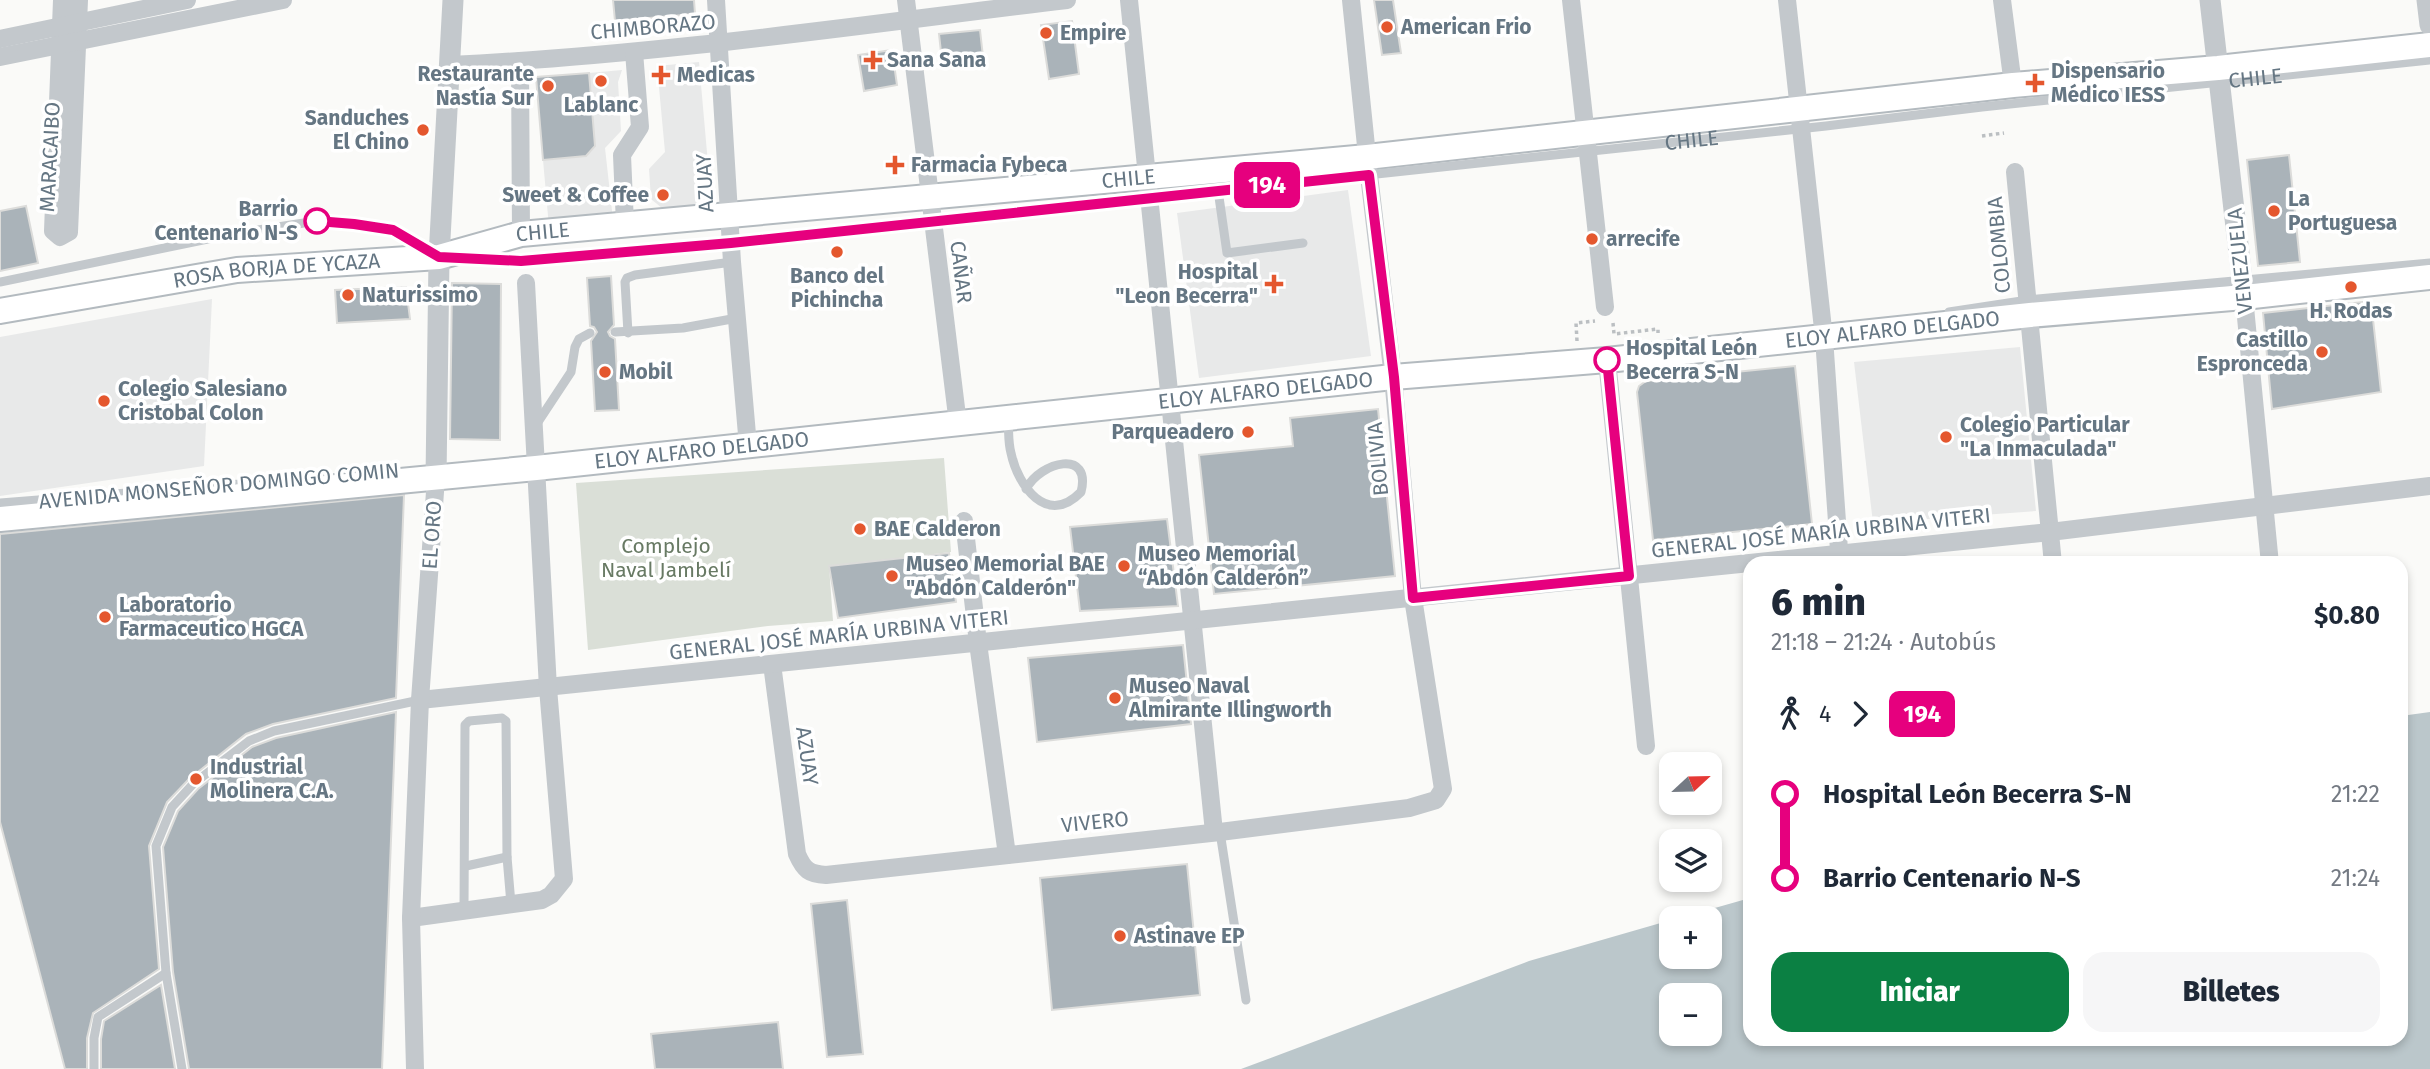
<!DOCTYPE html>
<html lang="es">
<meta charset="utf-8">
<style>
:root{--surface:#fff;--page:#f6f6f7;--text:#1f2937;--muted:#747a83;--accent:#0b8043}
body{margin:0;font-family:"Fira Sans",sans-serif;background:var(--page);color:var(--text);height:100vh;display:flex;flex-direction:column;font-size:26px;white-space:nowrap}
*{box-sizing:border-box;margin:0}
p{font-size:23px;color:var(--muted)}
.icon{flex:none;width:38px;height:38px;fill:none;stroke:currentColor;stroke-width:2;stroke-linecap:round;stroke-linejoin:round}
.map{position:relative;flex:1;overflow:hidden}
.details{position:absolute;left:1743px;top:556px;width:665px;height:490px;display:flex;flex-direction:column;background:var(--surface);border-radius:21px;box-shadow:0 4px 10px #0003}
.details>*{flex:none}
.badge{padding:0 14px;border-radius:10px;font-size:24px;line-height:46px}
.needle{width:46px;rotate:68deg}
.buttons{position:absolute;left:1659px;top:752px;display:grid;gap:14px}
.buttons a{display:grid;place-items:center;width:63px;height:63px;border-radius:14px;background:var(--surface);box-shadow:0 4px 10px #0003;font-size:35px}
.map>.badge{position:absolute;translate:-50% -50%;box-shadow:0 0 0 4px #fff}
.legs{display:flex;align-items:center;gap:10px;height:77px;padding:0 28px;font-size:23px}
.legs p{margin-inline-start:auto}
.head{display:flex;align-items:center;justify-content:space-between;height:119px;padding:0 28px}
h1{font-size:38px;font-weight:800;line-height:52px}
.action{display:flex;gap:14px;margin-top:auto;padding:14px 28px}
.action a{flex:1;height:80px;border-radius:21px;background:var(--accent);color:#fff;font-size:28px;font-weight:800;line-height:80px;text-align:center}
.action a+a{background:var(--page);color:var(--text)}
ul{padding:0 28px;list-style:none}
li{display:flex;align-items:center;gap:24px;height:84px;font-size:26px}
li i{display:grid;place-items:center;width:10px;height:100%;margin:0 9px;background:currentColor}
li i::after{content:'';width:18px;height:18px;margin:-9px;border:5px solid;border-radius:50%;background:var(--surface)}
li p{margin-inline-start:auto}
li:first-child i{background:linear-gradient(#0000 50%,currentColor 0)}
li:last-child i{background:linear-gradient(currentColor 50%,#0000 0)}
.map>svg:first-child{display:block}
</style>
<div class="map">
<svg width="2430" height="1069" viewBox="0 0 2430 1069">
<rect width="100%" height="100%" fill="#fafaf8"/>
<g fill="#e8e9e9">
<path d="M699 62 712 209 668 213 651 199 649 169 665 152 657 66Z"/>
<path d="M622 70 618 82 621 131 605 148 613 220 549 227 543 160 586 156 595 147 589 73Z"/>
<path d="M1348 190 1371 356 1199 378 1177 213Z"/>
<path d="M212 299 204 466 0 496V337Z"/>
<path d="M2020 347 2036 511 1873 523 1854 362Z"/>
</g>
<path fill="#dadfd7" d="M944 458 951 552 829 566 833 621 768 626 588 650 576 483Z"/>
<path fill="#bbc7cb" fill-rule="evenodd" d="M2430 712V1069H1241L1529 961 1671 920V957H1710V919H1676L1750 898V1040H2401V716ZM1671 996H1710V1034H1671Z"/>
<g fill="#aab3b9" stroke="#dcdcda" stroke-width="2">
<path d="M613 0H694L695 14 615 21Z"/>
<path d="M1374 0H1393L1401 53 1382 55Z"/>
<path d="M1072 21 1079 74 1049 79 1041 25Z"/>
<path d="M980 30 983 57 942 61 939 34Z"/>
<path d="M892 50 897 85 864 91 858 55Z"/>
<path d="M589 73 595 146 586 156 543 160 536 77Z"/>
<path d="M2289 155 2300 262 2258 266 2247 160Z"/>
<path d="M26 206 38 263 0 271V211Z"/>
<path d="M611 276 614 325 608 332 610 336 615 339 619 410 595 411 591 341 597 332 594 327 590 326 587 278Z"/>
<path d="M452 283 501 284 500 440 450 439Z"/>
<path d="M406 287 410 319 337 323 335 290Z"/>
<path d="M2371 301 2381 392 2272 409 2263 313Z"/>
<path d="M1795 366 1812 524 1653 540 1637 392 1639 386 1646 381Z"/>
<path d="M1378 409 1395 576 1214 594 1199 455 1293 446 1290 418Z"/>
<path d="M404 495 396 698 273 724 246 734 189 779 167 802 149 846 159 969 93 1013 87 1038V1069H65L0 822V534Z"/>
<path d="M1167 519 1178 606 1080 611 1070 527Z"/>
<path d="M949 553 956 602 838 618 829 566Z"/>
<path d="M1183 645 1191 724 1037 742 1028 658Z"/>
<path d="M396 712 382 1069H189L173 972 163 847 178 811 198 789 252 747 276 738Z"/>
<path d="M1187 864 1200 995 1052 1010 1040 878Z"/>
<path d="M847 900 863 1054 827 1057 811 904Z"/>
<path d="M161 985 175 1069H101V1039L104 1021Z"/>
<path d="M778 1022 783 1069H655L651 1034Z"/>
</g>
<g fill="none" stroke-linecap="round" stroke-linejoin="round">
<defs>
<g id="secondary">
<path id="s2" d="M0 311 237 270 439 257 521 234 1367 157 2013 85 2218 68 2430 45"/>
<path id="s3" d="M0 519 536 468 1393 377 1607 360 2030 315 2244 297 2430 277"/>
</g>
</defs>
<use href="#secondary" stroke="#b3babf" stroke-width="28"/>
<g stroke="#bbbfc2" stroke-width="3.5" stroke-dasharray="3.5 3.5" stroke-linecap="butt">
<path d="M1982 136 2004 133"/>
<path d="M1613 323 1614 334 1658 329V333"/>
<path d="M1577 341 1576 323 1595 321"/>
</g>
<g stroke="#c3c8cc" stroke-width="9">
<path d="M1218 190 1227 253 1303 243"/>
<path id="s1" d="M468 258 521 261 731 243 1826 126 1982 107 2430 60"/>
<path d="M0 282 232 234 317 221 354 224 393 230 430 252"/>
<path d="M1949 312 2028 300 2430 263"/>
<path d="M615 332 683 328 737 318"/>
<path d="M628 333 625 282 627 278 635 275 732 262"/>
<path d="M1008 420C1009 431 1008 443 1011 453 1018 486 1047 527 1081 492 1092 449 1041 461 1026 489"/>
<path d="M536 425 571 372 575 347 579 339 590 333"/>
<path d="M0 503 253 483"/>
<path d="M1220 832 1246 1000"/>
<path d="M466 866 507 857"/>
<path d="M464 910 465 725 469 721 502 718 506 721 507 857 511 904"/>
<path d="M94 1069V1038L98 1017 166 973"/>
<path d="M182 1069 166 973 156 846 172 807 193 784 249 741 274 731 420 700"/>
</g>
<g stroke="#c3c8cc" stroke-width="18">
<path d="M62 0 53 231 60 237 69 232 79 0"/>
<path d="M716 0 732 262 748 446"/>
<path d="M906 0 958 424"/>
<path d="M1129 0 1214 832"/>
<path d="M1571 0 1605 307"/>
<path d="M1787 0 1824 338 1840 564"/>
<path d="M2002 0 2013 85"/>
<path d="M0 39 187 0"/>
<path d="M0 57 283 0"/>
<path d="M520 61 521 234"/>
<path d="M450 65C657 55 861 25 1067 0"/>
<path d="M2015 172 2053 564"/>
<path d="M625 224 622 155 640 127 634 52"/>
<path d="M2244 297 2270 564"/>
<path d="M1607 360 1646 746"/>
<path d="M964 521 978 643 1007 855"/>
<path d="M772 664 797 854C804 870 809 874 826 875L1220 832 1409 808 1436 800 1443 789 1413 598 1393 377 1369 175 1351 0"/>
<path d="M420 700 2050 532 2430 486"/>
<path d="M411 918 542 900 551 895 564 879 548 688 526 283"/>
<path d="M415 1069 411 918 420 700 436 478"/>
</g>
<g stroke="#c3c8cc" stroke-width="21">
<path d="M2210 0 2244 297"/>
<path d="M2427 0 2430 25"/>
<path d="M436 478 439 257 453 0"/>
</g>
<use href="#secondary" stroke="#fff" stroke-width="24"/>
</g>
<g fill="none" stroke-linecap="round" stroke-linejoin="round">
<defs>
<path id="line-1" d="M317 221 354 224 393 230 439 257 521 261 731 243 1369 175 1394 377 1413 598 1629 576 1607 360"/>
</defs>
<use href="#line-1" stroke="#fff" stroke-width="16"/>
<use href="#line-1" stroke="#e6007e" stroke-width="10"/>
</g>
<g fill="#e4572e" stroke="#fff" stroke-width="2.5">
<circle cx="1387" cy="27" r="7"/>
<circle cx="1046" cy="33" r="7"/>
<path d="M869.5 49.5h7v7h7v7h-7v7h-7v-7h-7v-7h7z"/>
<path d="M657.5 64.5h7v7h7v7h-7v7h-7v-7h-7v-7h7z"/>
<circle cx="601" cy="81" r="7"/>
<path d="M2031.5 72.5h7v7h7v7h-7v7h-7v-7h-7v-7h7z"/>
<circle cx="548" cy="86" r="7"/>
<circle cx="423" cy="130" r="7"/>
<path d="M891.5 154.5h7v7h7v7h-7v7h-7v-7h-7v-7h7z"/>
<circle cx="663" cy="195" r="7"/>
<circle cx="2274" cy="211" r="7"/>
<circle cx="1592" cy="239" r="7"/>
<circle cx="837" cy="252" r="7"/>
<path d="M1270.5 273.5h7v7h7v7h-7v7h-7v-7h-7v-7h7z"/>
<circle cx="2351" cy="287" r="7"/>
<circle cx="348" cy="295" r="7"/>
<circle cx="2322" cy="352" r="7"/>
<circle cx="605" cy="372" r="7"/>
<circle cx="104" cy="401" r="7"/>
<circle cx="1248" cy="432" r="7"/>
<circle cx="1946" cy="437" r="7"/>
<circle cx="860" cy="529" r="7"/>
<circle cx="1124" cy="566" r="7"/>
<circle cx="892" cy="576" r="7"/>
<circle cx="105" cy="617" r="7"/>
<circle cx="1115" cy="698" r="7"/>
<circle cx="196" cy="779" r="7"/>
<circle cx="1120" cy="936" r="7"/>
</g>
<g fill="#fff" stroke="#e6007e" stroke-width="3.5">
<circle cx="317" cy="221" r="12"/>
<circle cx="1607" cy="360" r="12"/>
</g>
<g text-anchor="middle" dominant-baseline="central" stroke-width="7" stroke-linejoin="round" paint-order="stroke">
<g font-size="21" fill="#657683" stroke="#fff">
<text transform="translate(653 27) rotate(-5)">CHIMBORAZO</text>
<text stroke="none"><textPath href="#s1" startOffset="1797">CHILE</textPath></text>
<text stroke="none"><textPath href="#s1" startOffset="1230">CHILE</textPath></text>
<text transform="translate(50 157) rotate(-87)">MARACAIBO</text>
<text stroke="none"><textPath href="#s2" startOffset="1138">CHILE</textPath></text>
<text transform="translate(705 183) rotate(-93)">AZUAY</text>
<text stroke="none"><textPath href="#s2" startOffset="550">CHILE</textPath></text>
<text transform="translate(1999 245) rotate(-95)">COLOMBIA</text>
<text transform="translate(2240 261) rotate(-96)">VENEZUELA</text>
<text stroke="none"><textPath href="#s2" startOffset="280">ROSA BORJA DE YCAZA</textPath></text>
<text transform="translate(961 272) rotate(83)">CAÑAR</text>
<text stroke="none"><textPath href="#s3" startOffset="1902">ELOY ALFARO DELGADO</textPath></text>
<text stroke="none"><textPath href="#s3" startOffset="1272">ELOY ALFARO DELGADO</textPath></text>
<text stroke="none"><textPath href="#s3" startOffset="705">ELOY ALFARO DELGADO</textPath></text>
<text transform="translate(1378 459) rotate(-95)">BOLIVIA</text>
<text transform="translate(219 486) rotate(-5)">AVENIDA MONSEÑOR DOMINGO COMIN</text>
<text transform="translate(1821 533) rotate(-6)">GENERAL JOSÉ MARÍA URBINA VITERI</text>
<text transform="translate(432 535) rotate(-86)">EL ORO</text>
<text transform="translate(839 635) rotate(-6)">GENERAL JOSÉ MARÍA URBINA VITERI</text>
<text transform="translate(807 756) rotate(82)">AZUAY</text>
<text transform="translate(1095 822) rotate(-6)">VIVERO</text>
</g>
<g font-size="21" font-weight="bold" fill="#657683" stroke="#fff" text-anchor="start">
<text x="1401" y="27">American Frio</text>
<text x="1060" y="33">Empire</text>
<text x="887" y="60">Sana Sana</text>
<text x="2051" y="71">Dispensario<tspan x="2051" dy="24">Médico IESS</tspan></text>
<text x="534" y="74" text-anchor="end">Restaurante<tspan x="534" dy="24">Nastía Sur</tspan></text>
<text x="677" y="75">Medicas</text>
<text x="601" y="105" text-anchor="middle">Lablanc</text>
<text x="409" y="118" text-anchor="end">Sanduches<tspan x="409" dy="24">El Chino</tspan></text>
<text x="911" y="165">Farmacia Fybeca</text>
<text x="649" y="195" text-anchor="end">Sweet &amp; Coffee</text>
<text x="2288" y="199">La<tspan x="2288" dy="24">Portuguesa</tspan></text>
<text x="1606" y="239">arrecife</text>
<text x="1258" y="272" text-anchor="end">Hospital<tspan x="1258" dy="24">"Leon Becerra"</tspan></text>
<text x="837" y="276" text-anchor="middle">Banco del<tspan x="837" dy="24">Pichincha</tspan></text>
<text x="362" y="295">Naturissimo</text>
<text x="2351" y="311" text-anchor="middle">H. Rodas</text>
<text x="2308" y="340" text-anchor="end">Castillo<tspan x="2308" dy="24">Espronceda</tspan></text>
<text x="619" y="372">Mobil</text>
<text x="118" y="389">Colegio Salesiano<tspan x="118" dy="24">Cristobal Colon</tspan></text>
<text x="1960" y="425">Colegio Particular<tspan x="1960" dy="24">"La Inmaculada"</tspan></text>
<text x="1234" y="432" text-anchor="end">Parqueadero</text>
<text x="874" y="529">BAE Calderon</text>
<text x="1138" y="554">Museo Memorial<tspan x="1138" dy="24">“Abdón Calderón”</tspan></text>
<text x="906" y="564">Museo Memorial BAE<tspan x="906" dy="24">"Abdón Calderón"</tspan></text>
<text x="119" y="605">Laboratorio<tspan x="119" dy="24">Farmaceutico HGCA</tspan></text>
<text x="1129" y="686">Museo Naval<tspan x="1129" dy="24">Almirante Illingworth</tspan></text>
<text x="210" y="767">Industrial<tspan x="210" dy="24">Molinera C.A.</tspan></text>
<text x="1134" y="936">Astinave EP</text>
</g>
<g font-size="21" font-weight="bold" fill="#657683" stroke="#fff" text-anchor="end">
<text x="298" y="209">Barrio<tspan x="298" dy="24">Centenario N-S</tspan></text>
<text x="1626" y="348" text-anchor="start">Hospital León<tspan x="1626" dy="24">Becerra S-N</tspan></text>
</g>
<g font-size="21" fill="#687a64" stroke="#fff">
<text x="666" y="546">Complejo<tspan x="666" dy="24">Naval Jambelí</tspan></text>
</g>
</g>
</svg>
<div class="buttons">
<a><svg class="needle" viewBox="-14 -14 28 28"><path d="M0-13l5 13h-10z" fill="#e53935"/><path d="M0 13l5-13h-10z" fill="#747a83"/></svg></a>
<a><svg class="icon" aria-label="layers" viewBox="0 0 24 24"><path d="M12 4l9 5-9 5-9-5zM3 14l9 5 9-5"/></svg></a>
<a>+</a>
<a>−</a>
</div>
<b class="badge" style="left:1267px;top:185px;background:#e6007e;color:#fff">194</b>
<section class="details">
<div class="head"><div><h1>6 min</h1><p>21:18 – 21:24 · Autobús</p></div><b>$0.80</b></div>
<div class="legs"><svg class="icon" aria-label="walk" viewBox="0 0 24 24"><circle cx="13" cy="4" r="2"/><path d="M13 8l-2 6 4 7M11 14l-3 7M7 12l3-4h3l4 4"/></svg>4<svg class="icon" aria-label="forward" viewBox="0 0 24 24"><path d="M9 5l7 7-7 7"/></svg><b class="badge" style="background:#e6007e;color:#fff">194</b></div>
<ul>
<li><i style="color:#e6007e"></i><b>Hospital León Becerra S-N</b><p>21:22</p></li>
<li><i style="color:#e6007e"></i><b>Barrio Centenario N-S</b><p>21:24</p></li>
</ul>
<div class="action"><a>Iniciar</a><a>Billetes</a></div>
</section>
</div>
